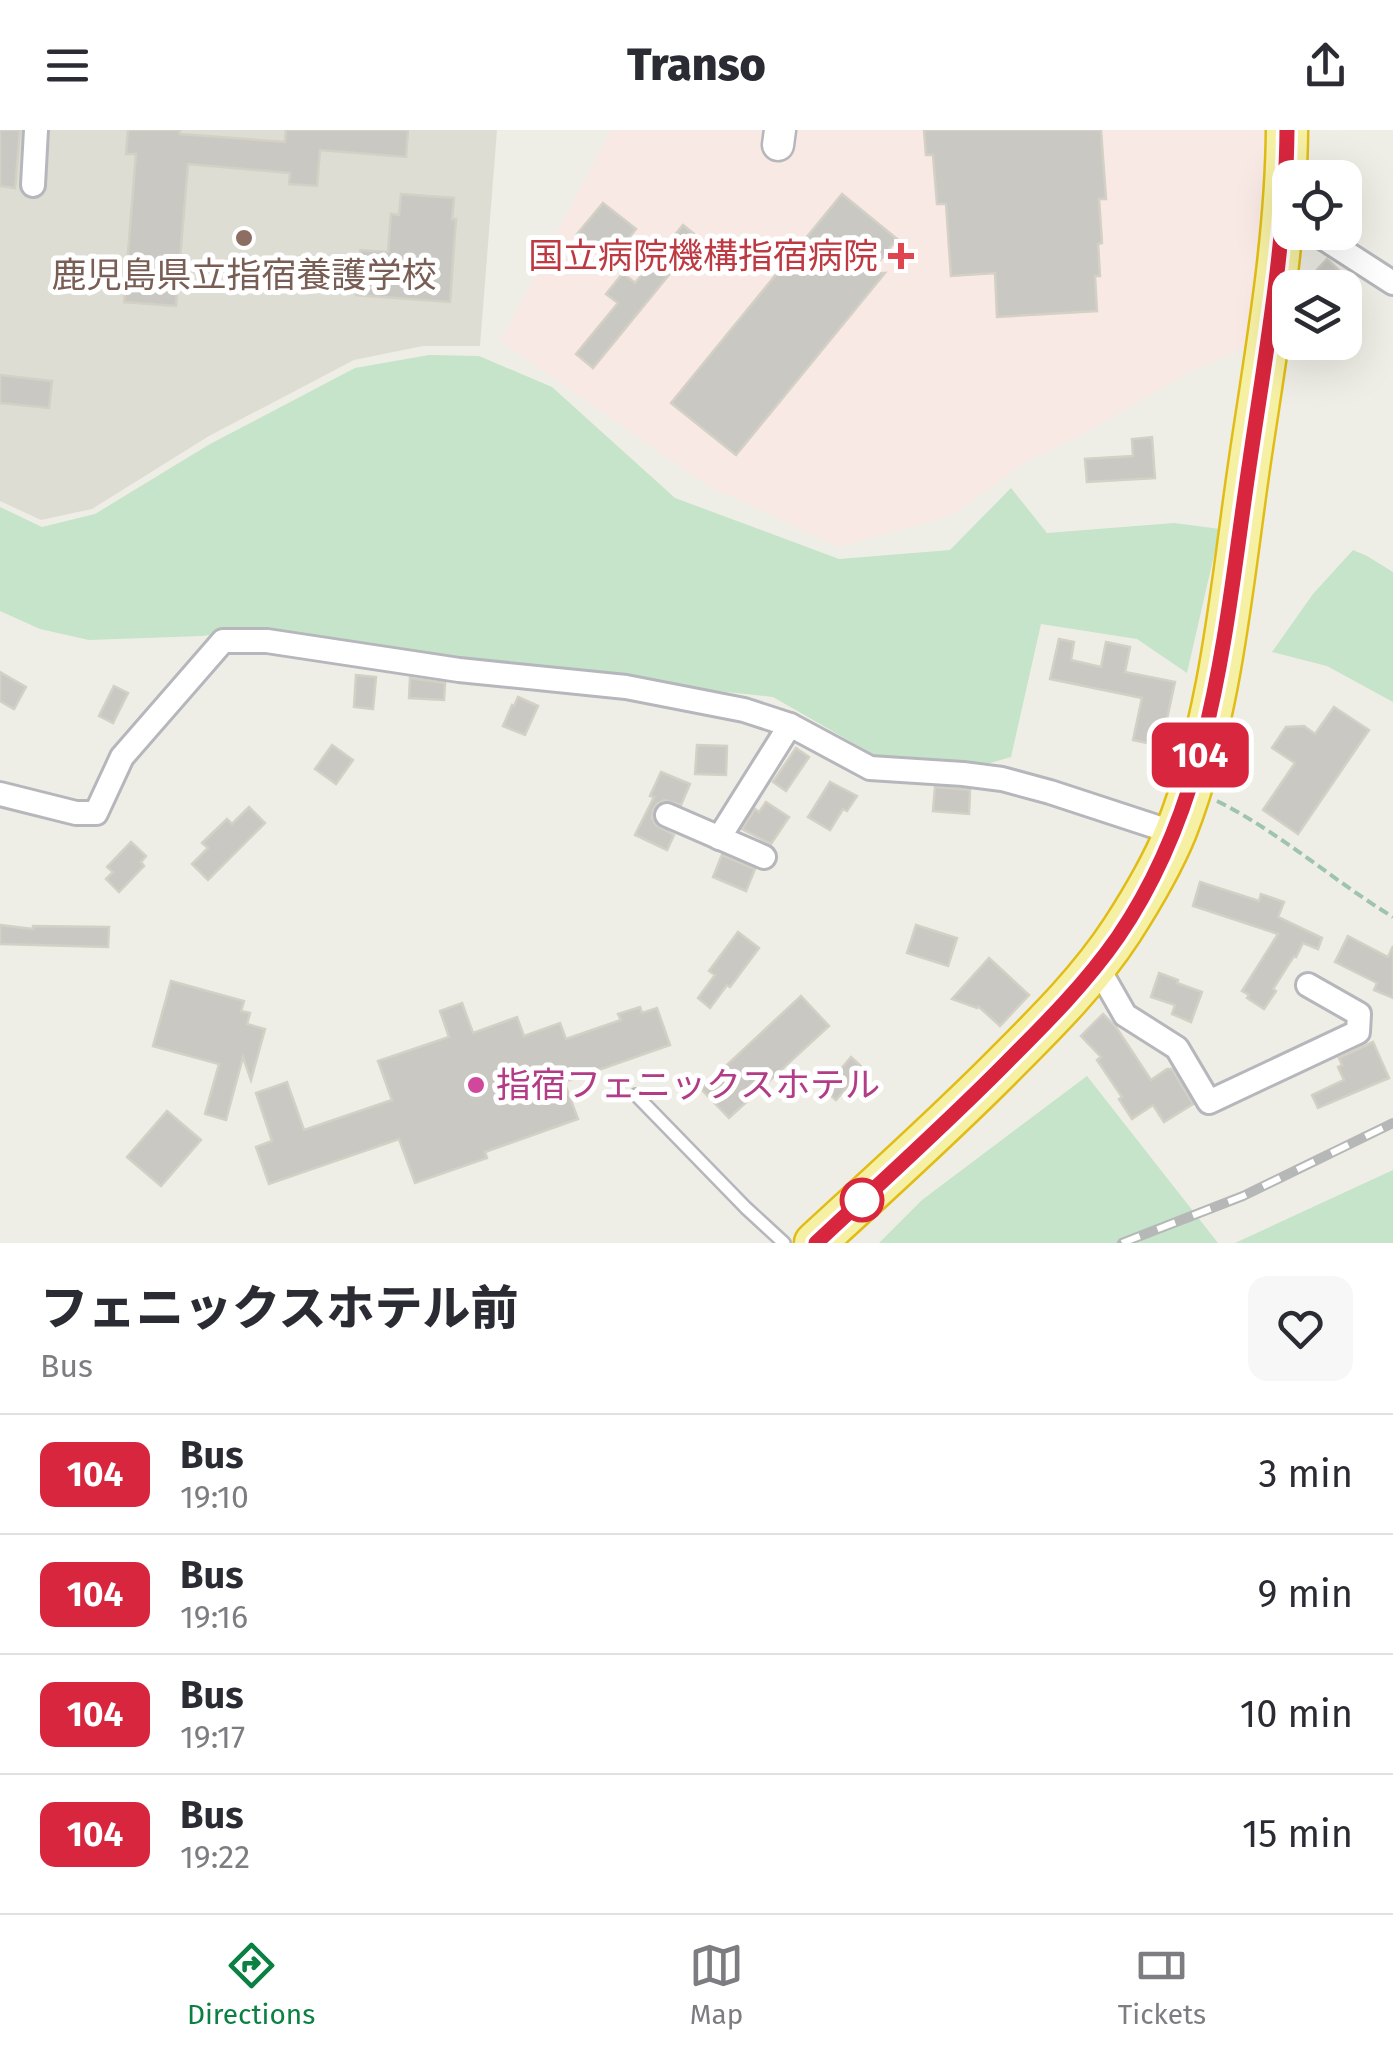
<!DOCTYPE html>
<meta charset="utf-8">
<style>
:root{--surface:#fff;--page:#f7f7f7;--text:#2b2b33;--muted:#7c7c81;--line:#e1e1e2;--accent:#0b8043}
body{margin:0;font-family:"Fira Sans","Noto Sans JP",sans-serif;background:var(--page);color:var(--text);height:100vh;display:flex;flex-direction:column;font-size:38px;white-space:nowrap}
*{box-sizing:border-box;margin:0}
p{font-size:32px;color:var(--muted)}
.icon{flex:none;width:55px;height:55px;fill:none;stroke:currentColor;stroke-width:2;stroke-linecap:round;stroke-linejoin:round}
.map{position:relative;height:1113px;overflow:hidden}
.drawer{display:flex;flex-direction:column;background:var(--surface);flex:1}
.drawer>*{flex:none}
.badge{padding:0 20px;border-radius:15px;font-size:35px;line-height:65px}
.buttons{position:absolute;left:1272px;top:30px;display:grid;gap:20px}
.buttons a{display:grid;place-items:center;width:90px;height:90px;border-radius:20px;background:var(--surface);box-shadow:0 10px 40px #0002;font-size:50px}
.map>.badge{position:absolute;translate:-50% -50%;box-shadow:0 0 0 5px #fff}
.round{display:grid;place-items:center;flex:none;width:105px;height:105px;border-radius:20px;background:var(--page)}
.head{display:flex;align-items:center;justify-content:space-between;height:170px;padding:0 40px}
h1{font-size:48px;font-weight:800;line-height:75px}
ul{padding:0;list-style:none}
li{display:flex;align-items:center;gap:30px;height:120px;padding:0 40px;border-top:2px solid var(--line)}
li div{flex:1}
li b{display:block;font-size:38px}
li em{font-style:normal}
li .badge{min-width:110px;font-weight:700;text-align:center}
header{display:flex;justify-content:space-between;align-items:center;height:130px;padding:0 40px;background:var(--surface);font-size:45px;font-weight:800}
.dock{display:flex;justify-content:space-around;align-items:center;height:140px;border-top:2px solid var(--line);background:var(--surface);font-size:28px;color:var(--muted)}
.dock a{display:grid;justify-items:center;gap:5px}
.dock .on{color:var(--accent)}
.map>svg:first-child{display:block}
</style>
<header><svg class="icon" aria-label="menu" viewBox="0 0 24 24"><path d="M4 6h16M4 12h16M4 18h16"/></svg>Transo<svg class="icon" aria-label="share" viewBox="0 0 24 24"><path d="M12 15V3M7 8l5-5 5 5M5 13v7h14v-7"/></svg></header>
<div class="map">
<svg width="1393" height="1113" viewBox="0 0 1393 1113">
<rect width="100%" height="100%" fill="#efeee6"/>
<path fill="#deddd4" d="M0 0H497L480 216H423L354 230 209 306 92 379 41 390 0 371Z"/>
<path fill="#f9e9e4" d="M611 0H1263L1267 41 1246 217 1187 243 1087 302 1025 332 952 385 839 417 707 355 501 211Z"/>
<g fill="#c5e4c9">
<path d="M429 225 479 226 552 257 675 368 839 429 950 420 1011 358 1047 403 1174 393 1220 399 1187 543 1137 509 1041 494 1011 627 962 641 888 633 773 567 516 539 255 499 202 506 89 510 40 499 0 481V377L42 397 95 384 210 314 355 238Z"/>
<path d="M1353 420 1367 426 1393 442V572L1327 536 1272 522 1313 464Z"/>
<path d="M1087 946 1218 1113H879L922 1070Z"/>
<path d="M1393 1040V1113H1235Z"/>
</g>
<g fill="#cac8c3" stroke="#d3d0c5" stroke-width="2.5">
<path d="M0 0H20L15 58 0 56Z"/>
<path d="M128 0H180V4L285 12 286 0H408L406 27 320 20 317 56 289 54 290 43 188 34 176 176 124 172 136 24H126Z"/>
<path d="M924 0H1101L1106 69H1099L1102 113 1098 114 1100 146H1095L1097 181 997 187 995 143 951 146 946 74H937L933 25H926Z"/>
<path d="M401 64 454 68 452 89H456L450 172 356 165 360 120 388 122 391 84 399 85Z"/>
<path d="M842 64 897 109 869 144 885 143 736 325 671 273Z"/>
<path d="M603 73 636 99 610 131 577 104Z"/>
<path d="M683 95 699 108 593 238 576 224 618 173 606 164 623 143 635 153Z"/>
<path d="M1327 129 1345 146 1334 158H1300Z"/>
<path d="M0 245 52 251 49 278 0 273Z"/>
<path d="M1152 307 1155 348 1087 352 1085 329 1133 326 1132 309Z"/>
<path d="M1059 509 1074 512 1071 530 1101 537 1106 512 1130 517 1125 542 1175 552 1161 616 1133 610 1142 568 1050 549Z"/>
<path d="M0 542 26 557 14 579 0 571Z"/>
<path d="M356 545 376 547 373 579 354 577Z"/>
<path d="M410 548 445 553 444 570 409 568Z"/>
<path d="M114 556 128 563 113 593 99 586Z"/>
<path d="M518 567 538 576 525 605 503 596 512 575 514 576Z"/>
<path d="M1334 577 1369 600 1298 704 1263 680 1295 633 1272 618 1286 597 1304 596 1315 604Z"/>
<path d="M332 615 353 630 336 654 315 639Z"/>
<path d="M697 615 727 616 726 645 695 644Z"/>
<path d="M796 618 809 627 786 661 773 652Z"/>
<path d="M661 642 690 654 681 675 664 670 657 674 653 680 652 688 656 695 674 705 667 720 635 705 654 667 650 666Z"/>
<path d="M830 652 857 666 847 681 843 679 830 700 808 687Z"/>
<path d="M935 657 970 660 969 684 933 681Z"/>
<path d="M766 672 789 687 771 714 742 699 755 679 759 682Z"/>
<path d="M249 677 265 693 208 750 192 734 208 718 202 713 227 689 232 694Z"/>
<path d="M131 712 146 726 141 732 144 736 119 762 106 749 113 742 107 737Z"/>
<path d="M722 725 755 739 746 761 713 747Z"/>
<path d="M1200 752 1259 771 1261 764 1284 772 1278 787 1322 808 1318 819 1303 813 1296 827 1294 826 1273 859 1276 861 1264 879 1247 868 1249 865 1242 861 1278 804 1193 776Z"/>
<path d="M0 795 33 799V796L109 797 108 817 0 814Z"/>
<path d="M916 795 957 808 948 836 907 823Z"/>
<path d="M738 802 759 818 730 857 727 855 710 878 698 868 715 845 709 841Z"/>
<path d="M1348 806 1388 827 1393 816V868L1374 860 1377 853 1335 832Z"/>
<path d="M989 828 1029 865 1000 896 978 876 977 878 952 869Z"/>
<path d="M1159 843 1178 850 1177 853 1202 862 1191 892 1172 884 1175 875 1151 867Z"/>
<path d="M171 851 244 871 241 881 250 883 247 894 265 899 251 950 243 927 226 990 205 984 219 934 153 916Z"/>
<path d="M801 866 829 896 729 988 701 959Z"/>
<path d="M462 873 473 903 517 887 524 906 560 893 566 909 621 890 618 884 640 877 642 883 657 878 670 915 564 952 578 989 485 1022 487 1028 415 1053 399 1009 269 1054 256 1017 272 1011 256 963 287 952 304 1000 392 970 378 931 449 907 440 881Z"/>
<path d="M1103 884 1116 897 1151 950 1167 939H1172L1193 974 1164 992 1153 975 1132 989 1119 969 1122 967 1097 930 1101 927 1081 906Z"/>
<path d="M1373 912 1389 948 1318 978 1312 965 1344 950 1338 937 1342 935 1339 928Z"/>
<path d="M851 927 863 938 836 970 817 954 829 940 835 946Z"/>
<path d="M167 981 201 1010 161 1056 127 1027Z"/>
</g>
<g fill="none" stroke-linecap="round" stroke-linejoin="round">
<defs>
<path id="service" d="M636 965 746 1078 784 1113"/>
<g id="minor">
<path d="M33 55 36 0"/>
<path d="M1314 102 1393 153"/>
<path d="M0 664 76 683H96L122 627 223 511H267L459 540 626 557 744 580 790 595 870 638 963 644 1002 649 1050 662 1175 703"/>
<path d="M667 685 764 727"/>
<path d="M719 708 790 595"/>
<path d="M1097 836 1125 885 1177 918 1209 972 1358 902 1359 884 1308 855"/>
</g>
<path id="tertiary" d="M778 15 780 0"/>
<path id="trunk" d="M815 1113C880 1053 946 994 1008 931 1049 890 1090 849 1122 800 1142 769 1162 735 1176 701 1223 581 1232 449 1251 323 1267 216 1286 108 1287 0"/>
</defs>
<use href="#service" stroke="#b6b7bc" stroke-width="16"/>
<use href="#minor" stroke="#b6b7bc" stroke-width="28"/>
<use href="#tertiary" stroke="#b6b7bc" stroke-width="35"/>
<use href="#trunk" stroke="#e0bc14" stroke-width="45"/>
<path stroke="#9ec4ae" stroke-width="4" stroke-dasharray="10 5" stroke-linecap="butt" d="M1217 671C1281 703 1332 750 1393 787"/>
<use href="#service" stroke="#fff" stroke-width="11"/>
<use href="#minor" stroke="#fff" stroke-width="22"/>
<use href="#tertiary" stroke="#fff" stroke-width="30"/>
<use href="#trunk" stroke="#f6f0a5" stroke-width="40"/>
<defs>
<path id="rail" d="M1122 1113 1243 1066 1393 993"/>
</defs>
<use href="#rail" stroke="#b6b7b7" stroke-width="10"/>
<use href="#rail" stroke="#fff" stroke-width="6" stroke-dasharray="19" stroke-linecap="butt"/>
</g>
<g fill="none" stroke-linecap="round" stroke-linejoin="round">
<defs>
<path id="line" d="M816 1113C880 1053 946 994 1008 931 1047 892 1086 853 1118 807 1215 665 1225 495 1250 330 1266 221 1286 111 1287 0"/>
</defs>
<use href="#line" stroke="#fff" stroke-width="22"/>
<use href="#line" stroke="#d7263d" stroke-width="15"/>
</g>
<circle fill="#8d6e63" stroke="#fff" stroke-width="4" cx="244" cy="108" r="10"/>
<path fill="#e0444e" stroke="#fff" stroke-width="4" d="M896 111h10v10h10v10h-10v10h-10v-10h-10v-10h10z"/>
<circle fill="#d1479c" stroke="#fff" stroke-width="4" cx="476" cy="955" r="10"/>
<circle fill="#fff" stroke="#d7263d" stroke-width="5" cx="862" cy="1070" r="20"/>
<g text-anchor="middle" dominant-baseline="central" stroke-width="10" stroke-linejoin="round" paint-order="stroke">
<g font-size="35" fill="#be3a42" stroke="#fff" text-anchor="end">
<text x="878" y="126">国立病院機構指宿病院</text>
</g>
<g font-size="35" fill="#785e54" stroke="#fff">
<text x="244" y="145">鹿児島県立指宿養護学校</text>
</g>
<g font-size="35" fill="#b23c85" stroke="#fff" text-anchor="start">
<text x="496" y="955">指宿フェニックスホテル</text>
</g>
</g>
</svg>
<div class="buttons">
<a><svg class="icon" aria-label="locate" viewBox="0 0 24 24"><circle cx="12" cy="12" r="6"/><path d="M12 2v4M12 18v4M2 12h4M18 12h4"/></svg></a>
<a><svg class="icon" aria-label="layers" viewBox="0 0 24 24"><path d="M12 4l9 5-9 5-9-5zM3 14l9 5 9-5"/></svg></a>
</div>
<b class="badge" style="left:1200px;top:625px;background:#d7263d;color:#fff">104</b>
</div>
<section class="drawer">
<div class="head"><div><h1>フェニックスホテル前</h1><p>Bus</p></div><a class="round"><svg class="icon" aria-label="heart" viewBox="0 0 24 24"><path d="M12 20l-8-8c-3-5 5-10 8-4 3-6 11-1 8 4z"/></svg></a></div>
<ul>
<li><span class="badge" style="background:#d7263d;color:#fff">104</span><div><b>Bus</b><p>19:10</p></div><em>3 min</em></li>
<li><span class="badge" style="background:#d7263d;color:#fff">104</span><div><b>Bus</b><p>19:16</p></div><em>9 min</em></li>
<li><span class="badge" style="background:#d7263d;color:#fff">104</span><div><b>Bus</b><p>19:17</p></div><em>10 min</em></li>
<li><span class="badge" style="background:#d7263d;color:#fff">104</span><div><b>Bus</b><p>19:22</p></div><em>15 min</em></li>
</ul>
</section>
<nav class="dock">
<a class="on"><svg class="icon" aria-label="directions" viewBox="0 0 24 24"><path d="M12 3l9 9-9 9-9-9zM9 14v-3h6M13 9l2 2-2 2"/></svg>Directions</a>
<a><svg class="icon" aria-label="map" viewBox="0 0 24 24"><path d="M3 6l6-2 6 2 6-2v14l-6 2-6-2-6 2zM9 4v14M15 6v14"/></svg>Map</a>
<a><svg class="icon" aria-label="tickets" viewBox="0 0 24 24"><path d="M3 7h18v10H3zM15 7v10"/></svg>Tickets</a>
</nav>
